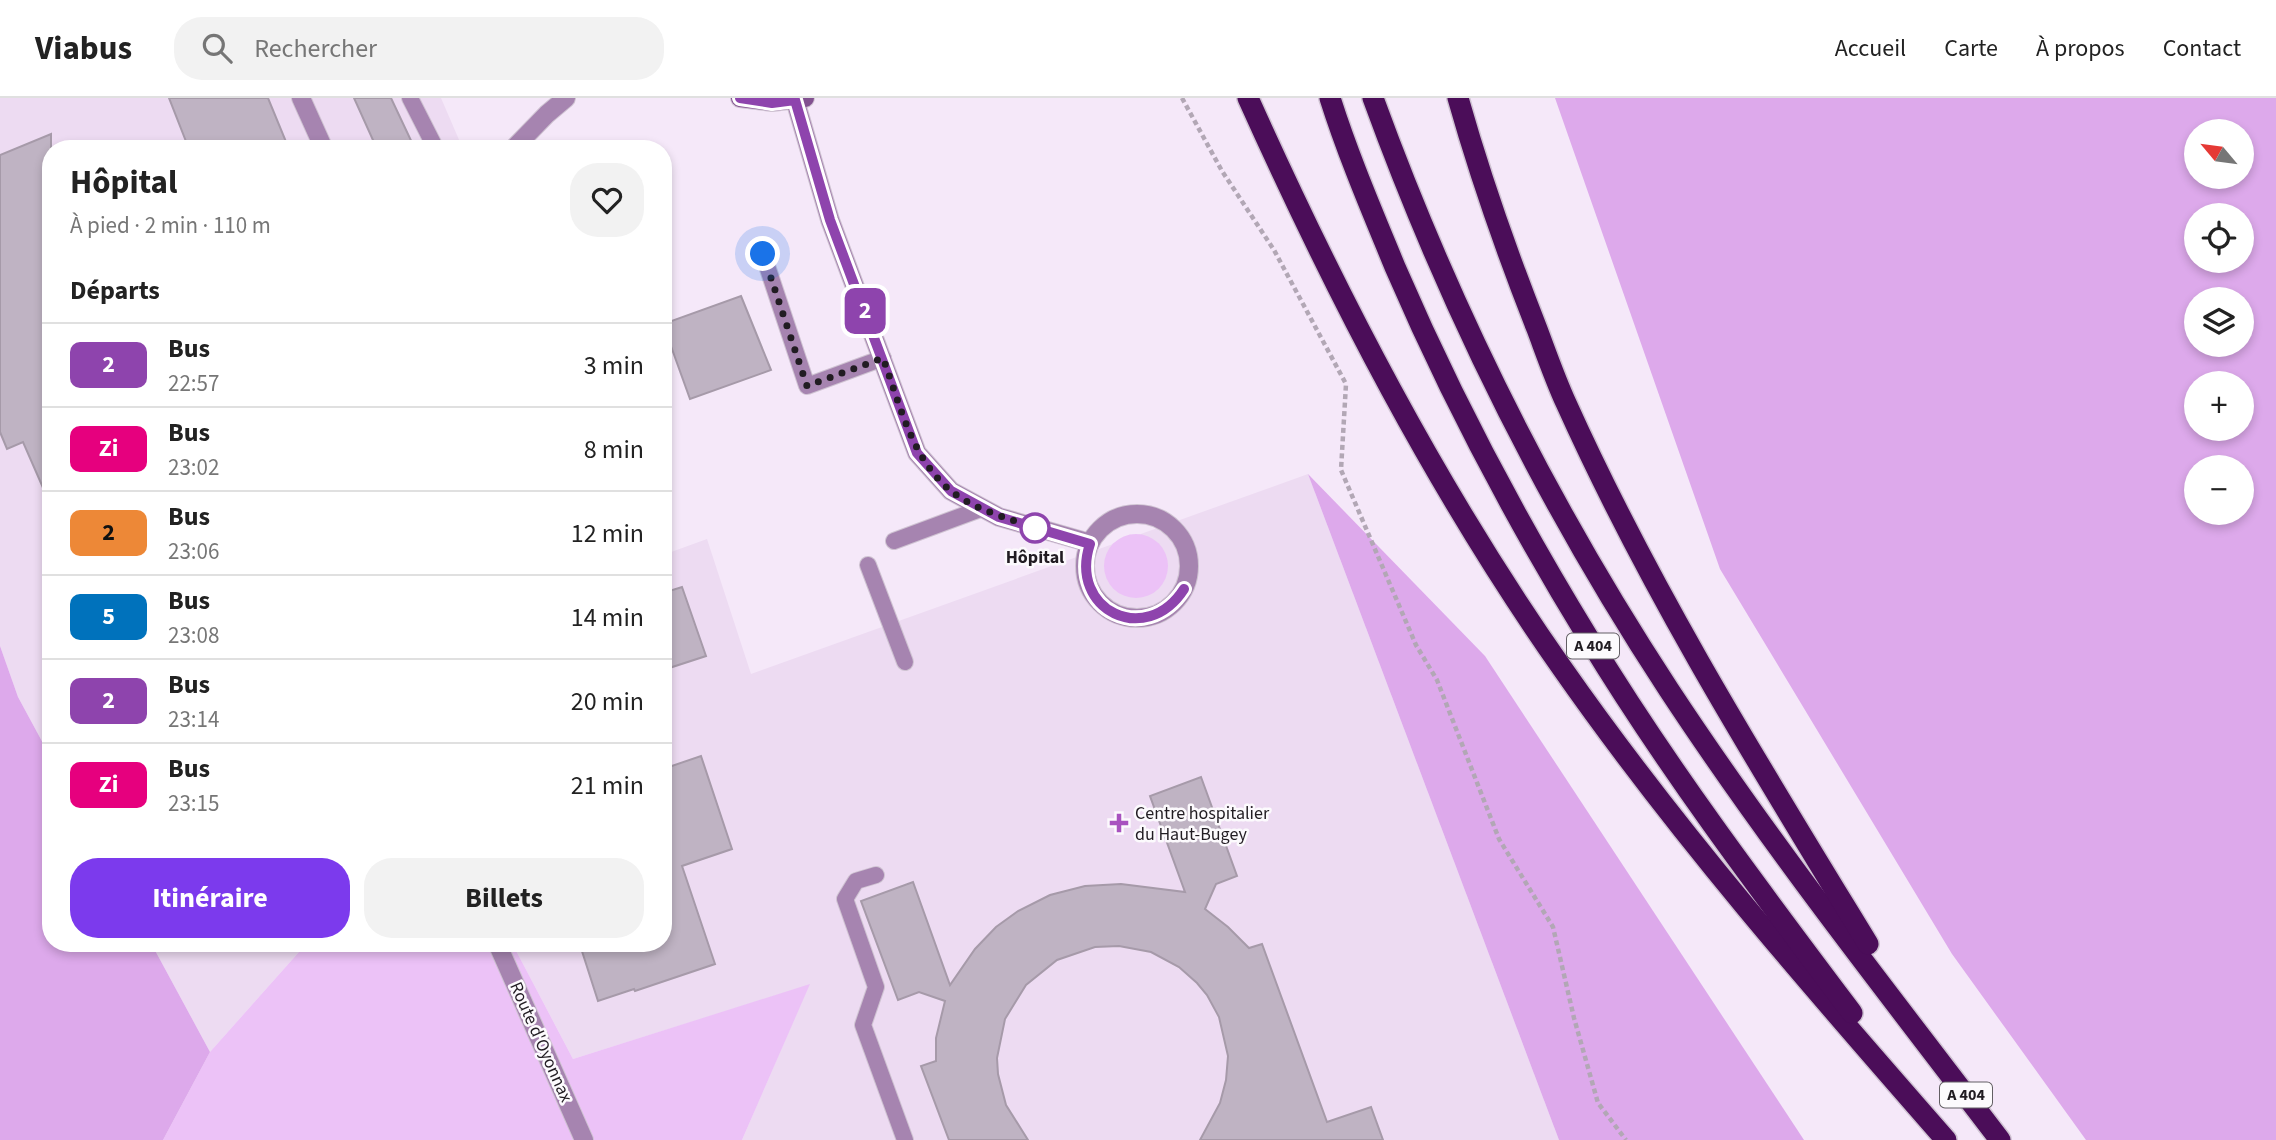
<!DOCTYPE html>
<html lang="fr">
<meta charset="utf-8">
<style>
:root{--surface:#fff;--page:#f2f2f2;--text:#222;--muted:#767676;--line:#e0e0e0;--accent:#7c3aed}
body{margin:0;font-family:"Source Sans 3",sans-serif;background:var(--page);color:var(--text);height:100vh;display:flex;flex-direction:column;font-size:26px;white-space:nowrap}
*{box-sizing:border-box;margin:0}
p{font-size:23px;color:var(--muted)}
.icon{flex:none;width:38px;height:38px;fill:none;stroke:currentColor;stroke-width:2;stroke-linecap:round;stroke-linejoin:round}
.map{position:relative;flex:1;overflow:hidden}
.sheet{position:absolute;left:42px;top:42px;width:630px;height:812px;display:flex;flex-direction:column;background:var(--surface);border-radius:28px;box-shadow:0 4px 10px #0003}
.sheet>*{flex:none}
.badge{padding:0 14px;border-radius:10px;font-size:24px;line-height:46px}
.needle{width:46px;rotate:299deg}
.controls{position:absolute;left:2184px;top:21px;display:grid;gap:14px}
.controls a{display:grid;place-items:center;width:70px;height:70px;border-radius:50%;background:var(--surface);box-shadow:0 4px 10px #0003;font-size:35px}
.you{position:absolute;width:35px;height:35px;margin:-18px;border:5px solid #fff;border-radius:50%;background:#1a73e8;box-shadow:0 0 0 10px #1a73e833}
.map>.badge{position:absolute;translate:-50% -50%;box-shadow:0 0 0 4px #fff}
h2{padding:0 28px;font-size:26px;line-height:63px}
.round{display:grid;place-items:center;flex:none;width:74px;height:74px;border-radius:28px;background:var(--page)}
.summary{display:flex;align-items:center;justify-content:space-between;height:119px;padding:0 28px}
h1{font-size:33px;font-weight:700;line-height:52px}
.action{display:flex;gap:14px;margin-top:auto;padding:14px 28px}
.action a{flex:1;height:80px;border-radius:28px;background:var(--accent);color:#fff;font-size:28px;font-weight:700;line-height:80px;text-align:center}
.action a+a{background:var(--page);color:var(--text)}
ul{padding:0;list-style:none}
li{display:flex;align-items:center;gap:21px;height:84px;padding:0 28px;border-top:2px solid var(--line)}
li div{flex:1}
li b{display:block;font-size:26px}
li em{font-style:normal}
li .badge{min-width:77px;font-weight:700;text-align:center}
header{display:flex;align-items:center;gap:42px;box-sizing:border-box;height:98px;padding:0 35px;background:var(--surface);border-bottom:2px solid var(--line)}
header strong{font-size:33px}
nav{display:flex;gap:38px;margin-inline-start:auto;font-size:24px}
.search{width:490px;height:63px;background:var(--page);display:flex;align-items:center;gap:18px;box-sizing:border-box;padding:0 24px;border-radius:28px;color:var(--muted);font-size:26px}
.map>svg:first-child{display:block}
</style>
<header>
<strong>Viabus</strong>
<div class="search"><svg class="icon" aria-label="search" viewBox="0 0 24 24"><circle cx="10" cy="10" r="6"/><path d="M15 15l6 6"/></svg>Rechercher</div>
<nav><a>Accueil</a><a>Carte</a><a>À propos</a><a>Contact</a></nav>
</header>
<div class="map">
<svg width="2276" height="1042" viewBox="0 0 2276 1042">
<rect width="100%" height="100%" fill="#f5e8f9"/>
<g fill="#eddbf2">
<path d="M0 0H441L463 51H51V660L18 599 0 548Z"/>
<path d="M1308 376 1559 1042H742L809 887 573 961 512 845H663V457L707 441 751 576Z"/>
<path d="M151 845H307L210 954Z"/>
</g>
<g fill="#ecc2f7">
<circle cx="1136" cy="468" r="32"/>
<path d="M307 845H512L573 961 810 886 742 1042H163L210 954Z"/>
</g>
<g fill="#dda9eb" fill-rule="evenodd">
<path d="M1555 0H2276V1042H2086L1952 856 1720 471ZM2196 33H2242V79H2196ZM2196 117H2242V163H2196ZM2196 201H2242V247H2196ZM2196 285H2242V331H2196ZM2196 369H2242V415H2196Z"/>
<path d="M1308 376 1485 558 1804 1042H1559Z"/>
<path d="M0 548 18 599 51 660V845H151L210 954 163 1042H0Z"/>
</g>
<g fill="#bfb3c3" stroke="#a69aa9" stroke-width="2">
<path d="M169 0H268L289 51H189Z"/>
<path d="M354 0H391L415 51H377Z"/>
<path d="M51 36V408L23 344 7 351 0 334V57Z"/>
<path d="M741 198 771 272 690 301 663 226Z"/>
<path d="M682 489 706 558 663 572V495Z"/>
<path d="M701 658 732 751 682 768 715 866 635 893 634 891 598 903 581 850 595 845H663V671Z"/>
<path d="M1201 679 1237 778 1216 786 1205 811 1228 829 1249 850 1262 846 1327 1024 1371 1009 1383 1042H1200L1220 1005 1226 982 1228 958 1219 919 1207 897 1197 885 1179 869 1151 854 1119 848 1095 849 1057 862 1026 887 1005 921 997 960 998 976 1006 1007 1028 1042H949L921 968 936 963V940L945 903 919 894 898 902 861 803 913 784 950 887 975 851 996 829 1018 813 1050 797 1085 788 1121 786 1185 794 1150 698Z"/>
</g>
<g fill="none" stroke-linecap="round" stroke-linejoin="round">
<defs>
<g id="service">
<path d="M410 0 436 51"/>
<path d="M763 156 807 288 883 260"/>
<path d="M894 443 983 410"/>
<path d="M868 467 905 564"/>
<path d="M876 777 856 783 845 801 876 889 863 927 905 1042"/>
</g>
<g id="minor">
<path d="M301 0 324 51"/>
<path d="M795 2 830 122 917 355 951 393 999 419 1090 445"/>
<path d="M513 51 547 16 566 0"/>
<circle cx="1137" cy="468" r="52"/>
<path d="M497 845 584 1042"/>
</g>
<path id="secondary" d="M740 0 772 4 805 0"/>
<g id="motorway">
<path d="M1248 0C1337 198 1437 392 1562 570 1678 736 1813 890 1946 1042"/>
<path d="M1330 0C1348 57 1372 113 1395 169 1450 297 1516 422 1589 541 1668 671 1761 794 1852 915"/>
<path d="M1373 0C1449 209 1547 406 1669 592 1771 747 1887 894 2000 1042"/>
<path d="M1458 0C1480 78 1507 155 1537 231 1546 255 1555 281 1566 305 1651 494 1760 669 1868 846"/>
</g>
</defs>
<use href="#service" stroke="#cfc3d2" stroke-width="18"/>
<use href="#minor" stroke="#cfc3d2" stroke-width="20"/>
<use href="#secondary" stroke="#cfc3d2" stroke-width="20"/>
<use href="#motorway" stroke="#cfc3d2" stroke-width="24"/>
<path stroke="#b2a7b5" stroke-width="4.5" stroke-dasharray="5 3.5" stroke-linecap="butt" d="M1182 0 1222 73 1274 152 1346 286 1341 372 1416 547 1437 582 1499 741 1553 829 1574 920 1598 1005 1626 1042"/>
<use href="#service" stroke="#a684b0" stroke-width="16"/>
<use href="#minor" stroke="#a684b0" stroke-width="18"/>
<use href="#secondary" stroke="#825090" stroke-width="18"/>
<use href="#motorway" stroke="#4b0d59" stroke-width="21"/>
</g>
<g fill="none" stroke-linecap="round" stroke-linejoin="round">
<defs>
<path id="line" d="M740 0 772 5 795 2 830 122 917 355 951 393 999 419 1090 446C1068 512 1146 550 1184 491"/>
</defs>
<use href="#line" stroke="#fff" stroke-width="16"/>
<use href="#line" stroke="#8e44ad" stroke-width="10"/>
<path stroke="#211c22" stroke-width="7" stroke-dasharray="0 12.6" d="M763 156 807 288 883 260C900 306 911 360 951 393 975 412 1008 420 1035 430"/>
</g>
<circle fill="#fff" stroke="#8e44ad" stroke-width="3.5" cx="1035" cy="430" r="14"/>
<path fill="#a852bf" stroke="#fcfafd" stroke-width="2.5" d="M1115.5 714.5h7v7h7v7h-7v7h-7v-7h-7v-7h7z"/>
<g text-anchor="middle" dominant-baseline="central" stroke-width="5" stroke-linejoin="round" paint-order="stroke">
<g fill="#fcfafd" stroke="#635f64" stroke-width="2">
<rect x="1567" y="535.5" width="52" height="25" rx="5"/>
<rect x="1940" y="984.5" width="52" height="25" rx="5"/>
</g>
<g font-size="16" font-weight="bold" fill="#211c22">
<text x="1593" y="548">A 404</text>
<text x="1966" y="997">A 404</text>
</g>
<g font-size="18" font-weight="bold" fill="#211c22" stroke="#fcfafd">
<text x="1035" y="459">Hôpital</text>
</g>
<g font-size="18" fill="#211c22" stroke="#fcfafd" text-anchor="start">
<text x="1135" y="715">Centre hospitalier<tspan x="1135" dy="21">du Haut-Bugey</tspan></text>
</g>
<g font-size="18" fill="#211c22" stroke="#fcfafd">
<text transform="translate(541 944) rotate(66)">Route d'Oyonnax</text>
</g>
</g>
</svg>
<div class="controls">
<a><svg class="needle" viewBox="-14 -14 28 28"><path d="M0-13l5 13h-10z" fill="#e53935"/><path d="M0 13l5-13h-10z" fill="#767676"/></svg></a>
<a><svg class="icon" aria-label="locate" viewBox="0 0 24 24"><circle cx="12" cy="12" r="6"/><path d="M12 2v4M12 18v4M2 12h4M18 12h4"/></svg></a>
<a><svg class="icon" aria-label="layers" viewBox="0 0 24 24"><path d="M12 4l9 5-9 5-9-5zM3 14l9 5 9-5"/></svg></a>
<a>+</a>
<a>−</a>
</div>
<div class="you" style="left:763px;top:156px"></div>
<b class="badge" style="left:865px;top:213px;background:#8e44ad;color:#fff">2</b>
<section class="sheet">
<div class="summary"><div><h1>Hôpital</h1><p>À pied · 2 min · 110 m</p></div><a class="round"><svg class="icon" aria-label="heart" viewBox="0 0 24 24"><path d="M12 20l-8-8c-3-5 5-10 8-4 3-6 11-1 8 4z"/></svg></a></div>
<h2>Départs</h2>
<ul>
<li><span class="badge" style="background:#8e44ad;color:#fff">2</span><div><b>Bus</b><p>22:57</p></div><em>3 min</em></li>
<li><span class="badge" style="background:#e6007e;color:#fff">Zi</span><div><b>Bus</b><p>23:02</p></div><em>8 min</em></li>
<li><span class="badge" style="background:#ed8837;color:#111">2</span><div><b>Bus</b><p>23:06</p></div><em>12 min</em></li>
<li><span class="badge" style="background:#0072bc;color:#fff">5</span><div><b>Bus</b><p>23:08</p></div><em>14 min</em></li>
<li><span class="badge" style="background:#8e44ad;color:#fff">2</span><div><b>Bus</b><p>23:14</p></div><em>20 min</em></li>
<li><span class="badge" style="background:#e6007e;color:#fff">Zi</span><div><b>Bus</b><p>23:15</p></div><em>21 min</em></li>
</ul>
<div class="action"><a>Itinéraire</a><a>Billets</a></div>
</section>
</div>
